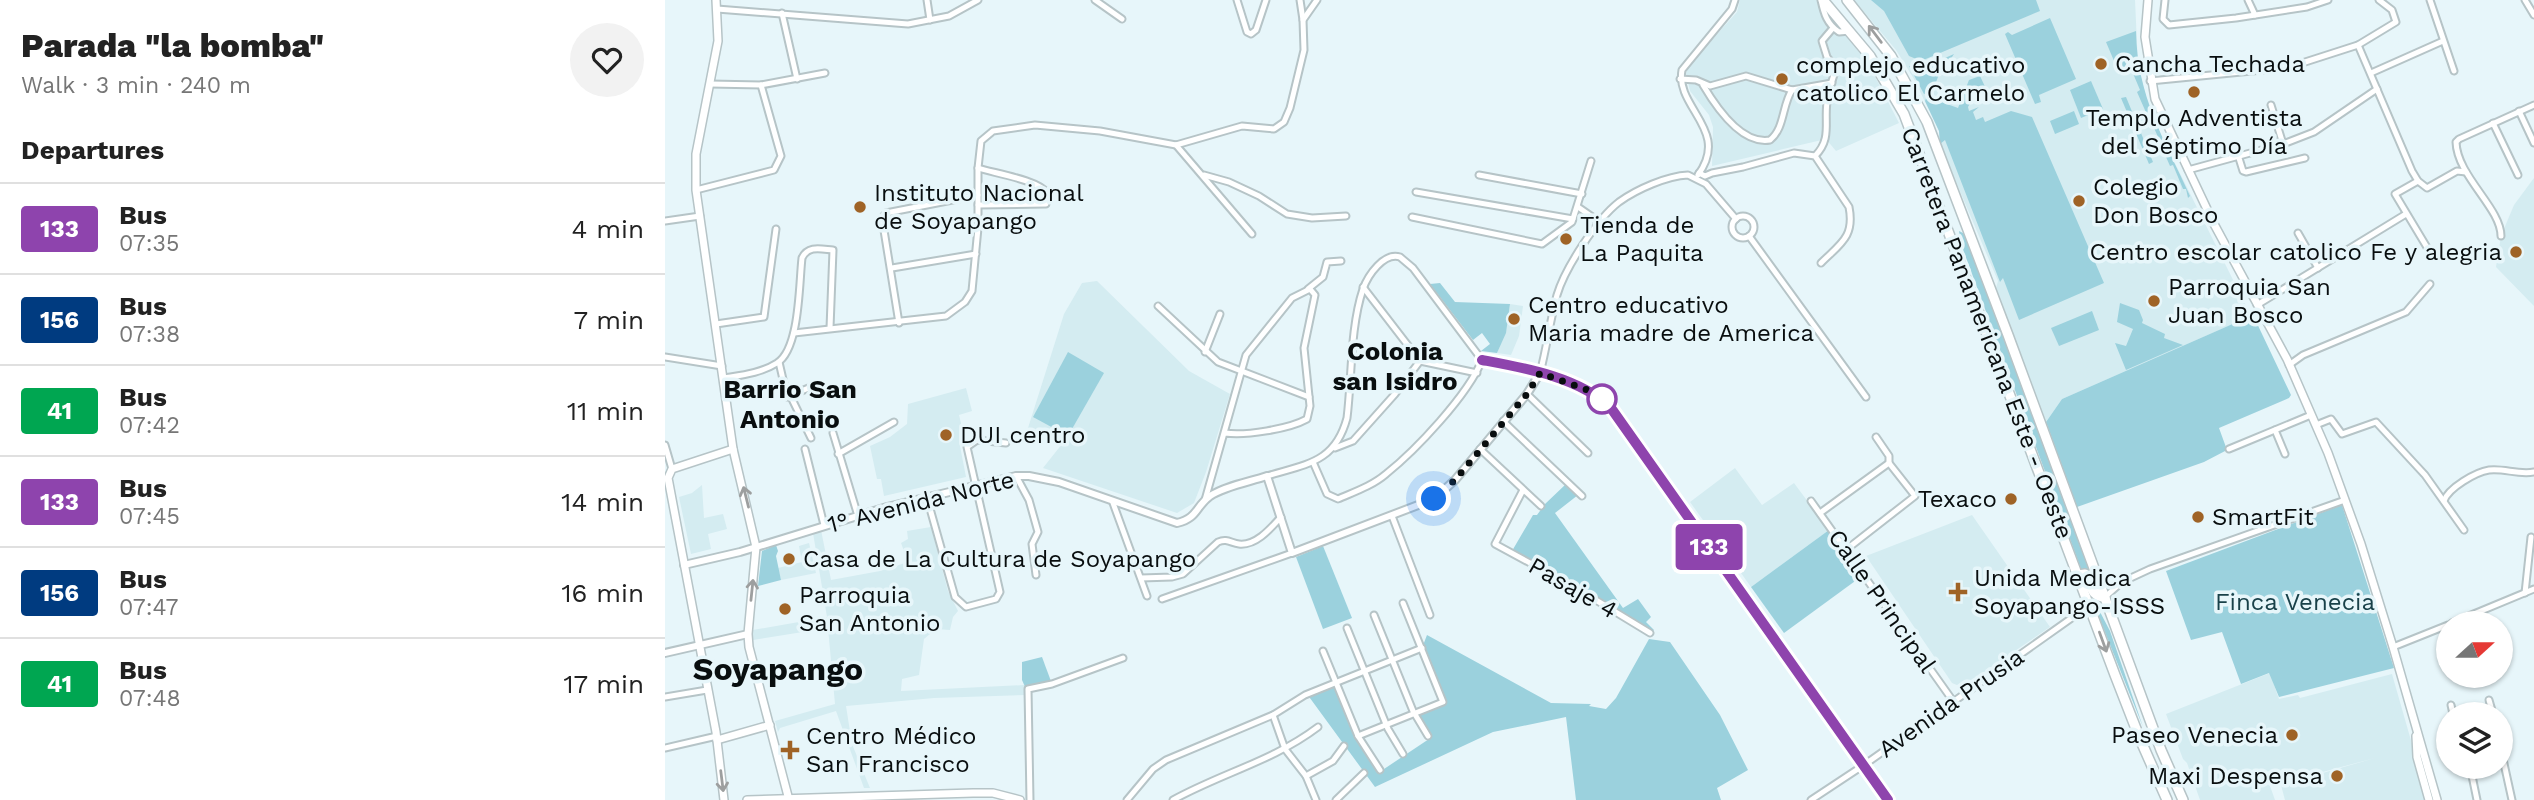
<!DOCTYPE html>
<meta charset="utf-8">
<style>
:root{--surface:#fff;--page:#f2f2f2;--text:#222;--muted:#767676;--line:#e0e0e0}
body{margin:0;font-family:"Work Sans",sans-serif;background:var(--page);color:var(--text);height:100vh;display:flex;flex-direction:column;font-size:26px;white-space:nowrap}
*{box-sizing:border-box;margin:0}
p{font-size:23px;color:var(--muted)}
.icon{flex:none;width:38px;height:38px;fill:none;stroke:currentColor;stroke-width:2;stroke-linecap:round;stroke-linejoin:round}
.map{position:relative;flex:1;overflow:hidden}
.sheet{display:flex;flex-direction:column;background:var(--surface);width:665px}
.sheet>*{flex:none}
.badge{padding:0 14px;border-radius:5px;font-size:24px;line-height:46px}
.needle{width:46px;rotate:69deg}
.fabs{position:absolute;left:1771px;top:611px;display:grid;gap:14px}
.fabs a{display:grid;place-items:center;width:77px;height:77px;border-radius:50%;background:var(--surface);box-shadow:0 2px 5px #0004;font-size:35px}
.you{position:absolute;width:35px;height:35px;margin:-18px;border:5px solid #fff;border-radius:50%;background:#1a73e8;box-shadow:0 0 0 10px #1a73e833}
.map>.badge{position:absolute;translate:-50% -50%;box-shadow:0 0 0 4px #fff}
h2{padding:0 21px;font-size:26px;line-height:63px}
.round{display:grid;place-items:center;flex:none;width:74px;height:74px;border-radius:37px;background:var(--page)}
.summary{display:flex;align-items:center;justify-content:space-between;height:119px;padding:0 21px}
h1{font-size:33px;font-weight:800;line-height:52px}
ul{padding:0;list-style:none}
li{display:flex;align-items:center;gap:21px;height:91px;padding:0 21px;border-top:2px solid var(--line)}
li div{flex:1}
li b{display:block;font-size:26px}
li em{font-style:normal}
li .badge{min-width:77px;font-weight:700;text-align:center}
main{display:flex;flex:1;min-height:0}
.map>svg:first-child{display:block}
</style>
<main>
<section class="sheet">
<div class="summary"><div><h1>Parada &quot;la bomba&quot;</h1><p>Walk · 3 min · 240 m</p></div><a class="round"><svg class="icon" aria-label="heart" viewBox="0 0 24 24"><path d="M12 20l-8-8c-3-5 5-10 8-4 3-6 11-1 8 4z"/></svg></a></div>
<h2>Departures</h2>
<ul>
<li><span class="badge" style="background:#8e44ad;color:#fff">133</span><div><b>Bus</b><p>07:35</p></div><em>4 min</em></li>
<li><span class="badge" style="background:#003b80;color:#fff">156</span><div><b>Bus</b><p>07:38</p></div><em>7 min</em></li>
<li><span class="badge" style="background:#00a651;color:#fff">41</span><div><b>Bus</b><p>07:42</p></div><em>11 min</em></li>
<li><span class="badge" style="background:#8e44ad;color:#fff">133</span><div><b>Bus</b><p>07:45</p></div><em>14 min</em></li>
<li><span class="badge" style="background:#003b80;color:#fff">156</span><div><b>Bus</b><p>07:47</p></div><em>16 min</em></li>
<li><span class="badge" style="background:#00a651;color:#fff">41</span><div><b>Bus</b><p>07:48</p></div><em>17 min</em></li>
</ul>
</section>
<div class="map">
<svg width="1869" height="800" viewBox="0 0 1869 800">
<rect width="100%" height="100%" fill="#e7f6fa"/>
<g fill="#d4ecf1">
<path d="M1075 0H1154L1187 40 1205 67 1234 123 1171 151 1161 139 1047 166 1048 127 1044 115 1025 91 1021 73 1023 66 1072 12Z"/>
<path d="M1189 0H1470L1473 66 1486 115 1586 316 1397 399 1381 422 1331 288 1333 281 1275 144 1274 131 1249 79 1231 50Z"/>
<path d="M1869 178V306L1831 267 1836 236 1849 205Z"/>
<path d="M432 281 524 371 565 394 541 472 529 503 512 513 378 468 401 439 363 428 399 314 417 283Z"/>
<path d="M845 304 858 306 854 336 846 355 832 353 841 331Z"/>
<path d="M301 388 307 411 294 415 300 439 295 446 301 477 219 496 216 479H212L205 446 225 437 242 424 243 404Z"/>
<path d="M1070 468 1097 505 1129 483 1164 530 1086 587 1025 502Z"/>
<path d="M37 485 39 518 58 514 62 529 43 534 46 549 26 554 14 497 27 493Z"/>
<path d="M1307 515 1385 627 1297 687 1287 683 1283 677 1201 556Z"/>
<path d="M266 527 283 591 293 611 288 617 285 630 271 629 259 639 254 675 237 679 236 691 360 685 361 695 269 698 181 706 187 744 205 788H199L171 711 115 728 113 732 110 721 170 704 163 628 88 640V630L162 617 148 533 156 530 166 580 215 571 243 562 236 543 243 539 242 531Z"/>
<path d="M144 543 151 573 116 580 113 568 137 562 134 546Z"/>
<path d="M1605 673 1614 699 1633 695 1635 698 1727 674 1763 800H1620L1616 785 1710 758 1605 786 1610 800H1535L1522 763 1518 759 1501 714Z"/>
</g>
<g fill="#9bd1dd">
<path d="M1206 0H1371L1375 11 1256 61 1244 56 1219 11Z"/>
<path d="M1385 18 1411 79 1374 95 1376 102 1370 104 1340 34 1343 32 1347 35Z"/>
<path d="M1471 31C1472 97 1499 138 1525 196L1523 198 1521 189H1518L1508 165 1505 166 1494 141 1486 144 1485 141 1493 137 1485 119 1477 123 1476 120 1483 117 1472 92 1475 90 1467 71 1455 75 1441 42Z"/>
<path d="M1289 54 1281 66 1276 69 1265 98 1293 108 1304 80 1315 76 1323 93 1308 98 1303 107 1304 111 1314 107 1308 112 1311 120 1318 117 1320 122 1346 111 1367 117 1439 283 1354 320 1338 278 1335 282 1280 140 1275 144 1274 131 1260 101 1263 93 1259 94 1244 66 1255 69Z"/>
<path d="M1426 81 1438 109 1416 118 1405 90Z"/>
<path d="M1461 97 1488 162 1484 164 1456 98Z"/>
<path d="M1409 111 1414 124 1390 134 1385 121Z"/>
<path d="M1294 231 1298 233 1303 241 1436 594H1433L1423 574 1416 569 1296 244Z"/>
<path d="M775 283 790 302 845 304 841 333 832 353 816 351 825 344 817 333 808 340 765 284Z"/>
<path d="M1455 303 1474 310 1478 320 1477 323 1500 334 1499 338 1518 345 1461 370 1450 343 1461 346 1468 329 1452 322Z"/>
<path d="M1427 311 1434 330 1394 346 1386 328Z"/>
<path d="M1588 315 1626 395 1624 398 1554 428 1562 450 1539 462 1412 507 1381 422 1397 399Z"/>
<path d="M403 352 439 373 403 436 368 417Z"/>
<path d="M901 484 913 495 890 513 958 608 973 599 986 617 981 622 989 630 986 633 847 551 868 515H872L880 504Z"/>
<path d="M1677 505 1729 668 1614 697 1604 673 1576 684 1557 632 1526 640 1501 571Z"/>
<path d="M1164 530 1197 576 1119 633 1086 587Z"/>
<path d="M111 545 113 551 111 556 116 580 93 586 97 551Z"/>
<path d="M658 546 687 618 658 629 631 557Z"/>
<path d="M1431 610H1434L1445 631 1478 727Z"/>
<path d="M762 635 886 703 926 704 924 706 941 709 951 698 984 639 1005 642 1055 715 1083 770 1052 788 1056 800H911L901 717 828 732 710 787 642 694 671 683 692 734 716 771 764 739 751 713 778 702 757 648Z"/>
<path d="M377 657 387 684 361 689 357 680V662Z"/>
</g>
<g fill="none" stroke-linecap="round" stroke-linejoin="round">
<defs>
<g id="minor">
<path d="M262 0 265 20"/>
<path d="M430 0 457 19"/>
<path d="M572 0 582 32 586 34 591 30 601 0"/>
<path d="M635 0 638 20"/>
<path d="M1156 0C1159 14 1162 24 1174 32L1185 31"/>
<path d="M1500 0 1498 19 1504 25 1571 18 1642 7 1663 0"/>
<path d="M1583 0 1590 15"/>
<path d="M1765 0 1789 71"/>
<path d="M1860 0 1869 15"/>
<path d="M52 9 243 24 284 16 313 0"/>
<path d="M117 13 132 79"/>
<path d="M1693 45 1747 171 1753 181 1762 188 1792 171 1801 172"/>
<path d="M1706 73 1778 41"/>
<path d="M1015 79 1031 80 1045 86 1081 76 1127 90 1167 83"/>
<path d="M1485 81 1607 69 1637 63 1693 45 1731 22 1727 10 1714 0"/>
<path d="M45 84 96 85 160 73"/>
<path d="M1038 85C1051 107 1076 145 1105 140 1120 128 1117 105 1127 90"/>
<path d="M1606 105 1618 144"/>
<path d="M1854 111 1869 143"/>
<path d="M1828 123 1853 175"/>
<path d="M511 145 587 234"/>
<path d="M1573 155 1578 171 1581 172 1640 158"/>
<path d="M1150 156C1167 139 1159 123 1162 102 1163 91 1168 79 1171 68L1162 57 1157 41 1168 28"/>
<path d="M1523 170 1618 144 1649 132 1712 89"/>
<path d="M1034 173 1040 176 1047 173 1078 167 1129 153 1150 156 1184 207C1190 237 1175 244 1156 263"/>
<path d="M539 175 564 182 594 196 622 214 647 218 681 216"/>
<path d="M814 175 917 194"/>
<path d="M1033 175C1066 130 1010 108 1017 70L1067 9 1070 0"/>
<path d="M1753 181 1730 194 1763 249"/>
<path d="M31 190 109 170 116 156 96 85"/>
<path d="M751 192 908 219"/>
<path d="M313 205 381 204C382 200 384 197 382 193 374 180 328 173 313 168"/>
<path d="M913 207 936 223"/>
<circle cx="1078" cy="227" r="11"/>
<path d="M747 217 877 244 907 222 926 161"/>
<path d="M0 221 35 216"/>
<path d="M1633 233 1653 268"/>
<path d="M1084 236 1201 397"/>
<path d="M1836 236C1836 208 1792 176 1791 142L1794 139 1869 105"/>
<path d="M227 268 311 254"/>
<path d="M698 287 755 361 812 373"/>
<path d="M643 289 658 277 662 262 676 261"/>
<path d="M1592 305 1741 214"/>
<path d="M493 306 553 362 644 397"/>
<path d="M234 323 217 218 221 213 313 195"/>
<path d="M51 324 99 317 111 229"/>
<path d="M129 333 281 316 300 302 307 291 313 228V168L316 141 328 131 370 125 435 131 511 145 577 126 609 129 619 122 625 108 639 50 638 20 652 0"/>
<path d="M540 352 555 314"/>
<path d="M0 357 57 366"/>
<path d="M817 360 875 373C882 347 885 320 892 295 900 268 932 219 954 202 972 189 1002 176 1023 175L1041 184 1071 219"/>
<path d="M114 362 122 397 146 387"/>
<path d="M1624 365 1638 355 1741 312 1765 284"/>
<path d="M59 378C77 375 96 373 112 363 135 349 134 283 137 258 143 245 156 249 168 250L165 328"/>
<path d="M862 394 923 453"/>
<path d="M126 397 146 438"/>
<path d="M838 421 917 496"/>
<path d="M1651 425 1666 419 1677 434 1711 422 1760 475 1799 530"/>
<path d="M1610 430 1620 454"/>
<path d="M168 433 193 516"/>
<path d="M0 445 7 469"/>
<path d="M670 448 688 441 730 394 755 361"/>
<path d="M140 449 159 525"/>
<path d="M815 449 876 506"/>
<path d="M1564 449 1646 415"/>
<path d="M173 454 229 422"/>
<path d="M648 462 662 494 673 499C689 492 707 486 721 474 751 450 803 395 817 360"/>
<path d="M351 476 364 500 373 532 367 544 371 575"/>
<path d="M602 476C641 464 670 463 682 418 687 378 685 328 698 289 703 275 719 252 735 257L748 268 817 360"/>
<path d="M858 490 830 544 911 588 985 633"/>
<path d="M262 498 290 597 301 607 331 599 335 592 302 447 312 440 341 443"/>
<path d="M540 500 581 355 627 298 645 289 650 295 639 348 645 406 642 419C624 429 580 436 560 433"/>
<path d="M1146 501 1288 701"/>
<path d="M1779 501C1783 488 1811 472 1824 470 1839 468 1853 475 1869 472"/>
<path d="M448 503 482 596"/>
<path d="M1155 513 1224 463"/>
<path d="M727 516 765 615"/>
<path d="M1182 549 1250 496 1224 463V456L1211 437"/>
<path d="M476 578 507 577 518 574 553 542C562 538 566 543 574 544 591 546 606 528 616 517"/>
<path d="M1860 593 1866 537"/>
<path d="M1440 597 1457 582 1485 569 1680 500"/>
<path d="M497 599 627 553"/>
<path d="M709 615 748 711 763 736"/>
<path d="M1787 623 1869 589"/>
<path d="M682 628 723 729 738 754"/>
<path d="M1728 647 1783 625"/>
<path d="M658 651 693 736 715 770"/>
<path d="M0 697 42 690"/>
<path d="M1824 700 1828 714"/>
<path d="M1786 705 1788 714"/>
<path d="M608 715 620 749 641 776 651 800"/>
<path d="M693 736 778 702 738 603"/>
<path d="M0 748 52 736"/>
<path d="M1836 750 1847 800"/>
<path d="M1805 766 1812 800"/>
<path d="M641 776 668 761 679 746"/>
<path d="M365 800 363 689 387 684 458 658"/>
<path d="M462 800 488 769 501 760 608 715 640 695 757 648"/>
<path d="M508 800C557 773 608 761 653 727"/>
<path d="M671 800 699 773"/>
<path d="M1146 800 1199 765 1425 605"/>
</g>
<g id="tertiary">
<path d="M19 565 75 552 222 507 351 476H364L394 482 512 523C533 518 530 507 545 496 560 486 584 482 602 476L627 553 769 499 790 480 862 394 875 373 925 391 946 408 1223 800"/>
<path d="M0 653 83 634"/>
</g>
<g id="secondary">
<path d="M51 0 53 41 31 154V190L68 449 91 547 83 634 84 647 124 800"/>
<path d="M1483 0 1480 37 1490 99 1549 224 1622 359 1663 453 1696 544 1728 647 1772 800"/>
<path d="M1751 736 1752 757 1764 800"/>
<path d="M52 740 105 725"/>
<path d="M59 800 51 732 3 478 7 469 68 449"/>
<path d="M82 800 308 793H328L355 800"/>
</g>
<g id="trunk">
<path d="M1158 0 1205 56 1239 114 1450 675 1475 739 1502 800"/>
<path d="M1182 0 1226 56 1262 122 1343 335 1496 750 1518 800"/>
<path d="M1413 575 1420 574C1426 585 1426 597 1440 597"/>
</g>
</defs>
<use href="#minor" stroke="#b6c4c7" stroke-width="9"/>
<use href="#tertiary" stroke="#b6c4c7" stroke-width="10"/>
<use href="#secondary" stroke="#b6c4c7" stroke-width="10"/>
<use href="#trunk" stroke="#b6c4c7" stroke-width="12"/>
<use href="#minor" stroke="#fff" stroke-width="5"/>
<use href="#tertiary" stroke="#fff" stroke-width="6"/>
<use href="#secondary" stroke="#fff" stroke-width="7"/>
<use href="#trunk" stroke="#fff" stroke-width="9"/>
</g>
<defs><path id="oneway-shaft" d="M-6 0H5M1.5-3L5.5 0L1.5 3" fill="none" stroke-width="1.6" stroke-linecap="round" stroke-linejoin="round" transform="scale(1.75)"/></defs>
<g stroke="#9d9f9f">
<use href="#oneway-shaft" transform="translate(1210 34) rotate(-127)"/>
<use href="#oneway-shaft" transform="translate(81 497) rotate(-104)"/>
<use href="#oneway-shaft" transform="translate(87 590) rotate(-84)"/>
<use href="#oneway-shaft" transform="translate(1438 642) rotate(70)"/>
<use href="#oneway-shaft" transform="translate(57 781) rotate(83)"/>
</g>
<g fill="none" stroke-linecap="round" stroke-linejoin="round">
<defs>
<path id="line" d="M817 360C860 368 914 377 946 408L1223 800"/>
</defs>
<use href="#line" stroke="#fff" stroke-width="16"/>
<use href="#line" stroke="#8e44ad" stroke-width="10"/>
<path stroke="#090e0f" stroke-width="7" stroke-dasharray="0 12.6" d="M769 499 790 480 862 394 875 373 925 391 937 399"/>
</g>
<g fill="#9f6326" stroke="#e7f6fa" stroke-width="2.5">
<circle cx="1436" cy="64" r="7"/>
<circle cx="1117" cy="79" r="7"/>
<circle cx="1529" cy="92" r="7"/>
<circle cx="1414" cy="201" r="7"/>
<circle cx="195" cy="207" r="7"/>
<circle cx="901" cy="239" r="7"/>
<circle cx="1851" cy="252" r="7"/>
<circle cx="1489" cy="301" r="7"/>
<circle cx="849" cy="319" r="7"/>
<circle cx="281" cy="435" r="7"/>
<circle cx="1346" cy="499" r="7"/>
<circle cx="1533" cy="517" r="7"/>
<circle cx="124" cy="559" r="7"/>
<path d="M1289.5 581.5h7v7h7v7h-7v7h-7v-7h-7v-7h7z"/>
<circle cx="120" cy="609" r="7"/>
<circle cx="1627" cy="735" r="7"/>
<path d="M121.5 739.5h7v7h7v7h-7v7h-7v-7h-7v-7h7z"/>
<circle cx="1672" cy="776" r="7"/>
</g>
<circle fill="#fff" stroke="#8e44ad" stroke-width="3.5" cx="937" cy="399" r="14"/>
<g text-anchor="middle" dominant-baseline="central" stroke-width="7" stroke-linejoin="round" paint-order="stroke">
<g font-size="24" fill="#090e0f" stroke="#e7f6fa" text-anchor="start">
<text x="1450" y="64">Cancha Techada</text>
<text x="1131" y="65">complejo educativo<tspan x="1131" dy="28">catolico El Carmelo</tspan></text>
<text x="1529" y="118" text-anchor="middle">Templo Adventista<tspan x="1529" dy="28">del Séptimo Día</tspan></text>
<text x="1428" y="187">Colegio<tspan x="1428" dy="28">Don Bosco</tspan></text>
<text x="209" y="193">Instituto Nacional<tspan x="209" dy="28">de Soyapango</tspan></text>
<text x="915" y="225">Tienda de<tspan x="915" dy="28">La Paquita</tspan></text>
<text x="1837" y="252" text-anchor="end">Centro escolar catolico Fe y alegria</text>
<text x="1503" y="287">Parroquia San<tspan x="1503" dy="28">Juan Bosco</tspan></text>
<text x="863" y="305">Centro educativo<tspan x="863" dy="28">Maria madre de America</tspan></text>
<text x="295" y="435">DUI centro</text>
<text x="1332" y="499" text-anchor="end">Texaco</text>
<text x="1547" y="517">SmartFit</text>
<text x="138" y="559">Casa de La Cultura de Soyapango</text>
<text x="1309" y="578">Unida Medica<tspan x="1309" dy="28">Soyapango-ISSS</tspan></text>
<text x="134" y="595">Parroquia<tspan x="134" dy="28">San Antonio</tspan></text>
<text x="1613" y="735" text-anchor="end">Paseo Venecia</text>
<text x="141" y="736">Centro Médico<tspan x="141" dy="28">San Francisco</tspan></text>
<text x="1658" y="776" text-anchor="end">Maxi Despensa</text>
</g>
<g font-size="24" fill="#090e0f" stroke="#e7f6fa">
<text transform="translate(1322 333) rotate(69)">Carretera Panamericana Este - Oeste</text>
<text transform="translate(256 502) rotate(-14)">1° Avenida Norte</text>
<text transform="translate(908 588) rotate(30)">Pasaje 4</text>
<text transform="translate(1217 601) rotate(55)">Calle Principal</text>
<text transform="translate(1286 703) rotate(-35)">Avenida Prusia</text>
</g>
<g font-size="24" fill="#194149" stroke="#e7f6fa">
<text x="1630" y="602">Finca Venecia</text>
</g>
<g font-size="26" font-weight="bold" fill="#090e0f" stroke="#e7f6fa">
<text x="730" y="351">Colonia<tspan x="730" dy="30">san Isidro</tspan></text>
<text x="125" y="389">Barrio San<tspan x="125" dy="30">Antonio</tspan></text>
</g>
<g font-size="32" font-weight="bold" fill="#090e0f" stroke="#e7f6fa">
<text x="113" y="669">Soyapango</text>
</g>
</g>
</svg>
<div class="fabs">
<a><svg class="needle" viewBox="-14 -14 28 28"><path d="M0-13l5 13h-10z" fill="#e53935"/><path d="M0 13l5-13h-10z" fill="#767676"/></svg></a>
<a><svg class="icon" aria-label="layers" viewBox="0 0 24 24"><path d="M12 4l9 5-9 5-9-5zM3 14l9 5 9-5"/></svg></a>
</div>
<div class="you" style="left:769px;top:499px"></div>
<b class="badge" style="left:1044px;top:547px;background:#8e44ad;color:#fff">133</b>
</div>
</main>
